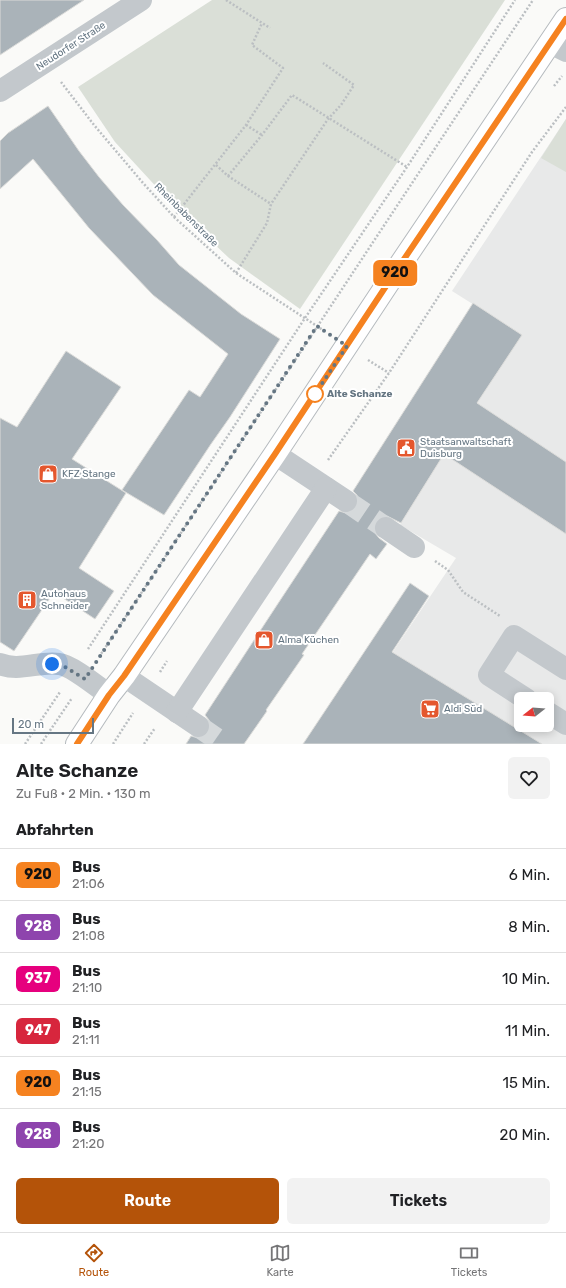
<!DOCTYPE html>
<html lang="de">
<meta charset="utf-8">
<style>
:root{--surface:#fff;--page:#f2f2f2;--text:#202124;--muted:#757577;--line:#e0e0e0;--accent:#b45309}
body{margin:0;font-family:Rubik,sans-serif;background:var(--page);color:var(--text);height:100vh;display:flex;flex-direction:column;font-size:15px;white-space:nowrap}
*{box-sizing:border-box;margin:0}
p{font-size:13px;color:var(--muted)}
.icon{flex:none;width:22px;height:22px;fill:none;stroke:currentColor;stroke-width:2;stroke-linecap:round;stroke-linejoin:round}
.map{position:relative;height:744px;overflow:hidden}
.side{display:flex;flex-direction:column;background:var(--surface);flex:1}
.side>*{flex:none}
.badge{padding:0 8px;border-radius:6px;font-size:14px;line-height:26px}
.needle{width:26px;rotate:253deg}
.fabs{position:absolute;left:514px;top:692px;display:grid;gap:8px}
.fabs a{display:grid;place-items:center;width:40px;height:40px;border-radius:6px;background:var(--surface);box-shadow:0 2px 10px #0003;font-size:20px}
.scale{position:absolute;left:12px;bottom:10px;width:82px;box-sizing:border-box;padding-left:4px;border:2px solid #657683;border-top:0;font-size:11px;line-height:14px;white-space:nowrap;color:#657683;-webkit-text-stroke:3px #fff;paint-order:stroke}
.you{position:absolute;width:20px;height:20px;margin:-10px;border:3px solid #fff;border-radius:50%;background:#1a73e8;box-shadow:0 0 0 6px #1a73e833}
.map>.badge{position:absolute;translate:-50% -50%;box-shadow:0 0 0 2px #fff}
h2{padding:0 16px;font-size:15px;line-height:36px}
.round{display:grid;place-items:center;flex:none;width:42px;height:42px;border-radius:6px;background:var(--page)}
.overview{display:flex;align-items:center;justify-content:space-between;height:68px;padding:0 16px}
h1{font-size:19px;font-weight:600;line-height:30px}
.primary-button{display:flex;gap:8px;margin-top:auto;padding:8px 16px}
.primary-button a{flex:1;height:46px;border-radius:6px;background:var(--accent);color:#fff;font-size:16px;font-weight:600;line-height:46px;text-align:center}
.primary-button a+a{background:var(--page);color:var(--text)}
ul{padding:0;list-style:none}
li{display:flex;align-items:center;gap:12px;height:52px;padding:0 16px;border-top:1px solid var(--line)}
li div{flex:1}
li b{display:block;font-size:15px}
li em{font-style:normal}
li .badge{min-width:44px;font-weight:700;text-align:center}
.tabs{display:flex;justify-content:space-around;align-items:center;height:56px;border-top:1px solid var(--line);background:var(--surface);font-size:11px;color:var(--muted)}
.tabs a{display:grid;justify-items:center;gap:2px}
.tabs .selected{color:var(--accent)}
.map>svg:first-child{display:block}
</style>
<div class="map">
<svg width="566" height="744" viewBox="0 0 566 744">
<rect width="100%" height="100%" fill="#fafaf8"/>
<path fill="#e8e9e9" fill-rule="evenodd" d="M566 119V744H331L456 558 400 525 449 446 522 335 452 291ZM521 699H547V725H521Z"/>
<g fill="#dadfd7">
<path d="M212 0H505L300 309 229 258 173 205 115 142 78 87Z"/>
<path d="M566 119V172L541 158Z"/>
</g>
<g fill="#aab3b9" stroke="#dcdcda">
<path d="M0 0H84L0 55Z"/>
<path d="M48 106 79 151 99 177 123 205 157 240 179 265 241 314 280 339 230 417 211 444 164 515 122 490 189 390 200 397 228 354 153 295 89 228 33 159 0 189V141L8 133Z"/>
<path d="M473 303 522 335 477 403 566 462V534L444 454 401 523 387 516 381 517 376 521 374 527 375 533 379 538 387 544 376 559 370 554 302 654 304 655 266 710 267 711 244 744H186L191 736 198 738 204 737 208 733 210 726 209 720 205 715 277 605 339 511 346 513 352 512 356 508 358 501 357 495 353 491Z"/>
<path d="M66 351 121 387 72 459 126 493 79 568 114 591 95 619 54 592 14 651 0 642V418L17 427Z"/>
<path d="M410 583 429 596 392 652 542 744H303Z"/>
</g>
<g fill="none" stroke-linecap="round" stroke-linejoin="round">
<g stroke="#d5d9db" stroke-width="22" stroke-dasharray="22 11" stroke-linecap="butt">
<path d="M346 501 386 528"/>
<path d="M198 726 224 744"/>
</g>
<defs>
<path id="major" d="M77 744 109 695 124 676 275 454 396 271 566 19"/>
</defs>
<use href="#major" stroke="#b5babe" stroke-width="24"/>
<g stroke="#bbbfc2" stroke-width="2.5" stroke-dasharray="2 2" stroke-linecap="butt">
<path d="M226 0 270 28"/>
<path d="M61 82 94 125 143 183 174 217 236 273 326 332"/>
<path d="M554 86 562 76"/>
<path d="M246 125 262 135"/>
<path d="M216 165 228 176 271 204"/>
<path d="M228 176 262 135 292 95 407 167"/>
<path d="M174 217 246 125 283 68 252 45 262 23"/>
<path d="M236 273 267 223 271 204 328 119 341 105 354 85 323 63"/>
<path d="M368 360 389 373"/>
<path d="M328 460 389 373 532 152 566 107"/>
<path d="M435 561 448 570 463 592 500 616"/>
<path d="M88 649 305 318 407 167 515 0"/>
<path d="M99 657 533 0"/>
<path d="M160 672 167 661"/>
<path d="M25 744 60 692"/>
<path d="M41 744 72 698"/>
<path d="M113 744 133 713"/>
<path d="M144 744 155 728"/>
</g>
<g stroke="#c3c8cc" stroke-width="22">
<path d="M550 43 566 51"/>
<path d="M0 91 141 0"/>
<path d="M275 454 346 501"/>
<path d="M386 528 414 547"/>
<path d="M0 664C19 672 39 661 59 664 71 665 98 687 109 695"/>
<path d="M124 676 198 726"/>
<path d="M526 699 489 675 514 636 566 669"/>
<path d="M177 712 326 488"/>
<path d="M547 712 566 724"/>
</g>
<use href="#major" stroke="#fff" stroke-width="22"/>
</g>
<g fill="none" stroke-linecap="round" stroke-linejoin="round">
<defs>
<path id="line" d="M77 744 109 695 124 676 275 454 396 271 566 19"/>
</defs>
<use href="#line" stroke="#fff" stroke-width="9"/>
<use href="#line" stroke="#f58220" stroke-width="6"/>
<path stroke="#657683" stroke-width="4" stroke-dasharray="0 7.2" d="M52 664H60L85 679 317 326 347 346 315 394"/>
</g>
<defs>
<symbol id="civic-square" viewBox="-11 -11 22 22"><rect x="-9" y="-9" width="18" height="18" rx="4" fill="#e4572e" stroke="#fff"/><path d="M-.6-6.5H3V-4.5H.6V-3L4-1V1h2V6H-6V1h2V-1L-.6-3ZM-1.2 2.5V6h2.4V2.5Z" fill="#fff"/></symbol>
<symbol id="shop-square" viewBox="-11 -11 22 22"><rect x="-9" y="-9" width="18" height="18" rx="4" fill="#e4572e" stroke="#fff"/><path d="M-5-2.5h2.3a2.7 3.5 0 0 1 5.4 0H5L5.5 6h-11ZM-1.5-2.5h3a1.5 2.3 0 0 0-3 0Z" fill="#fff"/></symbol>
<symbol id="building-square" viewBox="-11 -11 22 22"><rect x="-9" y="-9" width="18" height="18" rx="4" fill="#e4572e" stroke="#fff"/><path d="M-4-6H4V6H1V3H-1V6H-4ZM-2.5-4.3h1.7v1.8h-1.7ZM.8-4.3h1.7v1.8H.8ZM-2.5-1h1.7V.8h-1.7ZM.8-1h1.7V.8H.8Z" fill="#fff"/></symbol>
<symbol id="supermarket-square" viewBox="-11 -11 22 22"><rect x="-9" y="-9" width="18" height="18" rx="4" fill="#e4572e" stroke="#fff"/><path d="M-6-5.5h2.5l.6 2H6L4.5 2H-2.5L-4.4-4H-6ZM-1.5 3.2a1.3 1.3 0 1 0 .1 0ZM3 3.2a1.3 1.3 0 1 0 .1 0Z" fill="#fff"/></symbol>
</defs>
<g fill-rule="evenodd">
<use href="#civic-square" x="395" y="437" width="22" height="22"/>
<use href="#shop-square" x="37" y="463" width="22" height="22"/>
<use href="#building-square" x="16" y="589" width="22" height="22"/>
<use href="#shop-square" x="253" y="629" width="22" height="22"/>
<use href="#supermarket-square" x="419" y="698" width="22" height="22"/>
</g>
<circle fill="#fff" stroke="#f58220" stroke-width="2" cx="315" cy="394" r="8"/>
<g text-anchor="middle" dominant-baseline="central" stroke-width="4" stroke-linejoin="round" paint-order="stroke">
<g font-size="10" fill="#657683" stroke="#fff">
<text transform="translate(71 46) rotate(-33)">Neudorfer Straße</text>
<text transform="translate(186 215) rotate(45)">Rheinbabenstraße</text>
</g>
<g font-size="10" font-weight="bold" fill="#657683" stroke="#fff" text-anchor="start">
<text x="327" y="394">Alte Schanze</text>
</g>
<g font-size="10" fill="#657683" stroke="#fff" text-anchor="start">
<text x="420" y="442">Staatsanwaltschaft<tspan x="420" dy="12">Duisburg</tspan></text>
<text x="62" y="474">KFZ Stange</text>
<text x="41" y="594">Autohaus<tspan x="41" dy="12">Schneider</tspan></text>
<text x="278" y="640">Alma Küchen</text>
<text x="444" y="709">Aldi Süd</text>
</g>
</g>
</svg>
<div class="fabs">
<a><svg class="needle" viewBox="-14 -14 28 28"><path d="M0-13l5 13h-10z" fill="#e53935"/><path d="M0 13l5-13h-10z" fill="#757577"/></svg></a>
</div>
<div class="scale">20 m</div>
<div class="you" style="left:52px;top:664px"></div>
<b class="badge" style="left:395px;top:273px;background:#f58220;color:#111">920</b>
</div>
<section class="side">
<div class="overview"><div><h1>Alte Schanze</h1><p>Zu Fuß · 2 Min. · 130 m</p></div><a class="round"><svg class="icon" aria-label="heart" viewBox="0 0 24 24"><path d="M12 20l-8-8c-3-5 5-10 8-4 3-6 11-1 8 4z"/></svg></a></div>
<h2>Abfahrten</h2>
<ul>
<li><span class="badge" style="background:#f58220;color:#111">920</span><div><b>Bus</b><p>21:06</p></div><em>6 Min.</em></li>
<li><span class="badge" style="background:#8e44ad;color:#fff">928</span><div><b>Bus</b><p>21:08</p></div><em>8 Min.</em></li>
<li><span class="badge" style="background:#e6007e;color:#fff">937</span><div><b>Bus</b><p>21:10</p></div><em>10 Min.</em></li>
<li><span class="badge" style="background:#d7263d;color:#fff">947</span><div><b>Bus</b><p>21:11</p></div><em>11 Min.</em></li>
<li><span class="badge" style="background:#f58220;color:#111">920</span><div><b>Bus</b><p>21:15</p></div><em>15 Min.</em></li>
<li><span class="badge" style="background:#8e44ad;color:#fff">928</span><div><b>Bus</b><p>21:20</p></div><em>20 Min.</em></li>
</ul>
<div class="primary-button"><a>Route</a><a>Tickets</a></div>
</section>
<nav class="tabs">
<a class="selected"><svg class="icon" aria-label="directions" viewBox="0 0 24 24"><path d="M12 3l9 9-9 9-9-9zM9 14v-3h6M13 9l2 2-2 2"/></svg>Route</a>
<a><svg class="icon" aria-label="map" viewBox="0 0 24 24"><path d="M3 6l6-2 6 2 6-2v14l-6 2-6-2-6 2zM9 4v14M15 6v14"/></svg>Karte</a>
<a><svg class="icon" aria-label="tickets" viewBox="0 0 24 24"><path d="M3 7h18v10H3zM15 7v10"/></svg>Tickets</a>
</nav>
